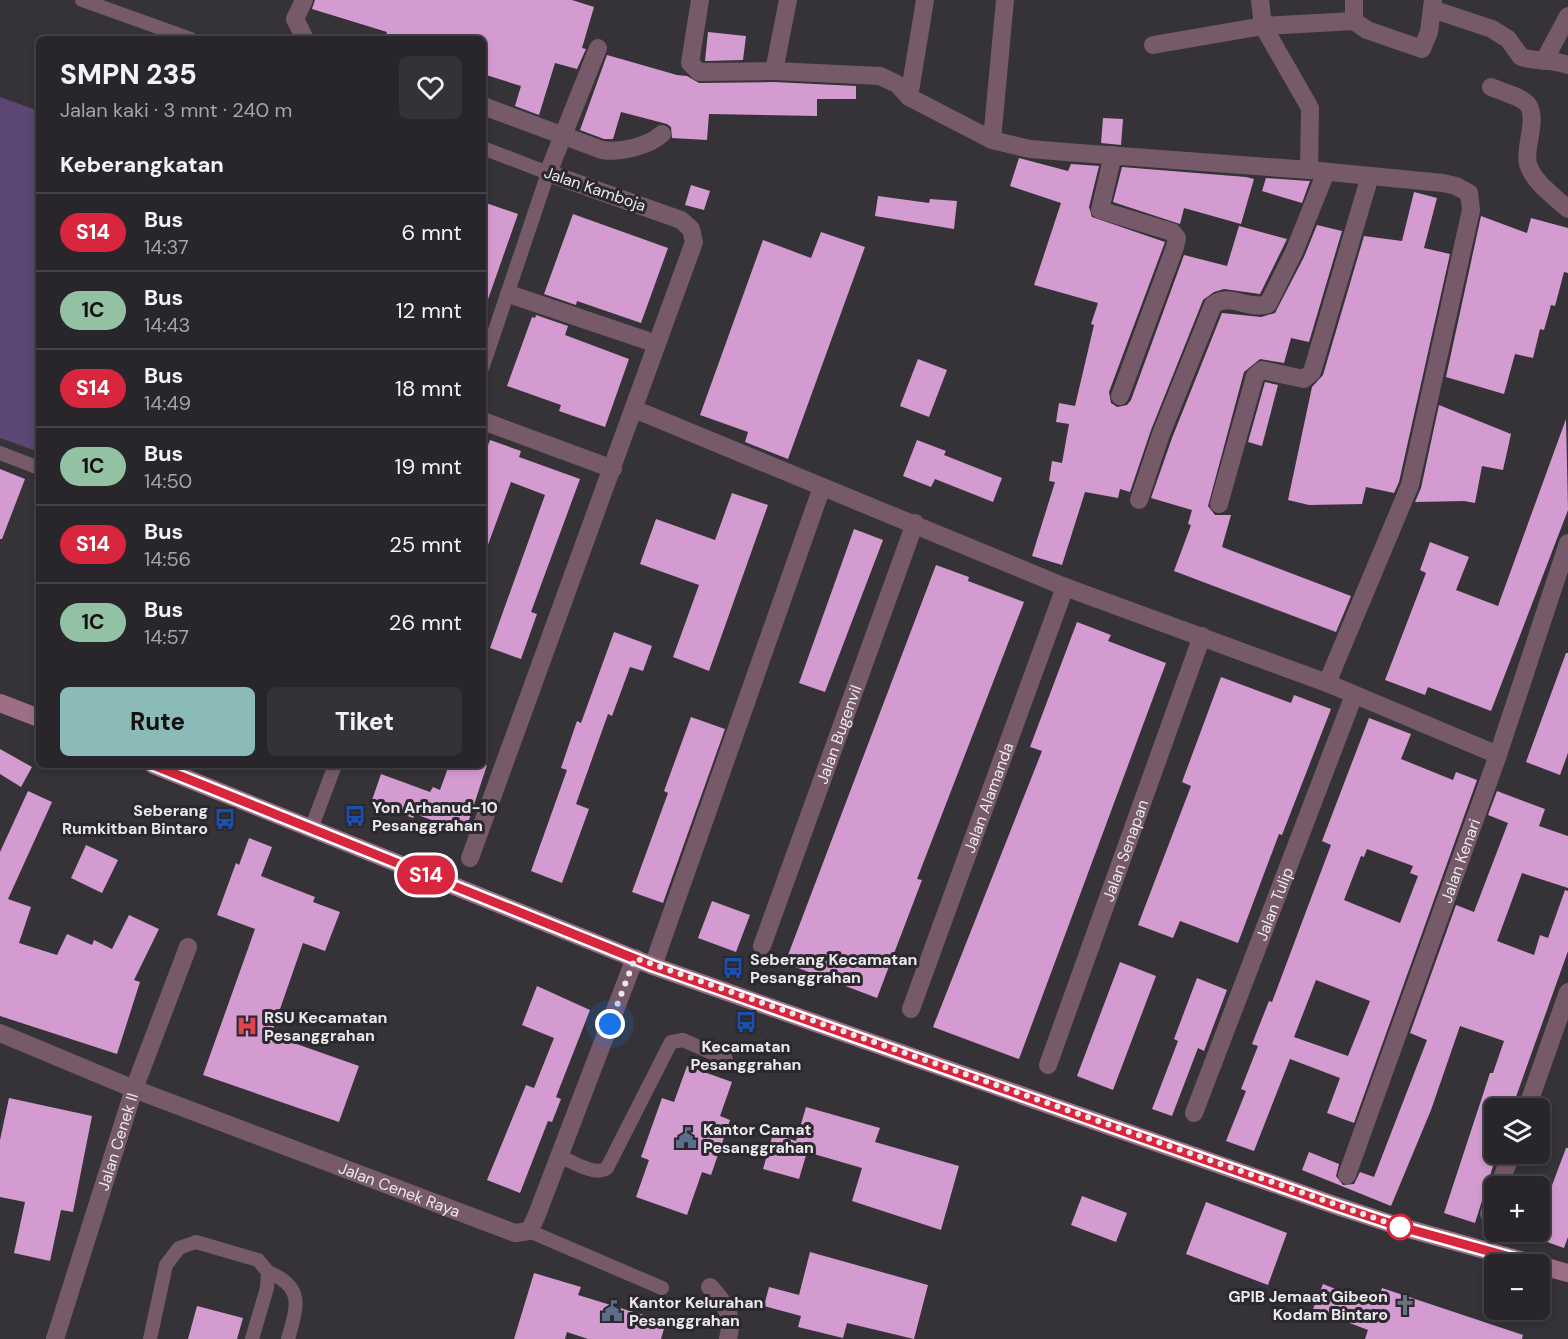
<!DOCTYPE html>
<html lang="id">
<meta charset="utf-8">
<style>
:root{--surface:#28262a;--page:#343236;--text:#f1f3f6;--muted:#a5a5a8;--line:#444347;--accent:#8bbbb9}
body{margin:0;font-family:"DM Sans",sans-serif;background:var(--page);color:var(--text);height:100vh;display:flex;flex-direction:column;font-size:22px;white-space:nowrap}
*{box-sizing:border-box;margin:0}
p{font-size:20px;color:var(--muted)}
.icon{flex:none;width:33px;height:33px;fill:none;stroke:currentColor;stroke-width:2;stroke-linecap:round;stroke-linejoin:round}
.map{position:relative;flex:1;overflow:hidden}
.drawer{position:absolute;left:36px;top:36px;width:450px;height:732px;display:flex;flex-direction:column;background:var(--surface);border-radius:9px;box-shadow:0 3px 9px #0003,0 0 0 2px var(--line)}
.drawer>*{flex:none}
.badge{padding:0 12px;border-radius:20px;font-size:21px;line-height:39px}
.tools{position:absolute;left:1484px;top:1098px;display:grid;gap:12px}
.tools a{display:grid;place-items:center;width:66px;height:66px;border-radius:9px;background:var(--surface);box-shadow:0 3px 9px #0003,0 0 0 2px var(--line);font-size:30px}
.you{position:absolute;width:30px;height:30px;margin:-15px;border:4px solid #fff;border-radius:50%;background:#1a73e8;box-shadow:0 0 0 9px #1a73e833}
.map>.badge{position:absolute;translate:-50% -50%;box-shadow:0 0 0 3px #fff}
h2{padding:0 24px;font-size:22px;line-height:54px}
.round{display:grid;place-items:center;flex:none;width:63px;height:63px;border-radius:9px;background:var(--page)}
.headline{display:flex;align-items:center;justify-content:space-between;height:102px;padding:0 24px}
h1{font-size:28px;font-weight:800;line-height:45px}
.button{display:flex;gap:12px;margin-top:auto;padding:12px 24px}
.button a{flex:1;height:69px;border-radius:9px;background:var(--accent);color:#111;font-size:24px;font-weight:800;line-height:69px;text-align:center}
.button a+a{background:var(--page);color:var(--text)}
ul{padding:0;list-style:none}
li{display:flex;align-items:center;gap:18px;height:78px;padding:0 24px;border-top:2px solid var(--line)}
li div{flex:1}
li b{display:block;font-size:22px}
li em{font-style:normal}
li .badge{min-width:66px;font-weight:700;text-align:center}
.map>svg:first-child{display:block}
</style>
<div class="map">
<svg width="1568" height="1339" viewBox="0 0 1568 1339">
<rect width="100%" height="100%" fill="#353238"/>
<path fill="#5c4674" d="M0 97 39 111V452L0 438Z"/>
<g fill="#d49bd1" fill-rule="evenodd">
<path d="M315 0H572L594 7 582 48 586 49 577 69 555 63 539 115 515 106 521 86 483 74V39H385L387 32 312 9Z"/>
<path d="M708 32 746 36 743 60 705 61Z"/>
<path d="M607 55 677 75 687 76 699 83 774 82 856 86V99H817V116L709 114 707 140 672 138 671 127 667 124 621 112 613 139H604L580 130Z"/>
<path d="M1103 118 1123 119 1121 145 1101 143Z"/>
<path d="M1019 158 1068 171 1071 164 1099 166 1089 207 1092 217 1165 242 1109 392 1111 403 1117 407 1127 405 1131 400 1184 255 1227 266 1239 226 1287 239 1260 294 1224 289 1214 292 1203 300 1151 430 1130 492 1120 489 1118 498 1085 492 1062 565 1032 556 1055 482 1049 481 1052 461 1062 463 1069 424 1056 422 1059 403 1075 406 1094 325 1091 324 1098 303 1034 285 1061 203 1010 186Z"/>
<path d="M1122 167 1246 177 1254 179 1241 224 1184 208 1180 224 1113 202Z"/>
<path d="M1266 178 1308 181H1310L1302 203 1262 191Z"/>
<path d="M691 185 710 191 704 210 685 205Z"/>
<path d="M1414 192 1437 198 1424 248 1450 254 1399 482 1394 493 1366 487 1362 504 1309 505 1288 500 1312 387 1323 375 1364 236 1402 241Z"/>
<path d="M878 196 929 203 930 199 957 201 954 229 875 216Z"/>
<path d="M483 202 518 214 486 305H483Z"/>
<path d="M573 214 668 248 641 323 577 301 576 305 544 294Z"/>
<path d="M1481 216 1527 233 1531 218 1568 228V273L1564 272 1555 306 1551 305 1544 330 1540 329 1533 358 1515 354 1504 394 1446 377Z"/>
<path d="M1317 225 1342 231 1309 342 1291 338 1284 363 1260 359 1244 372 1208 506 1215 515H1231L1222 547 1351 596 1336 632 1174 571 1191 525 1188 524 1192 510 1151 498 1172 438 1222 313 1261 317 1275 313 1304 257Z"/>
<path d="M821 232 865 247 788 459 745 442 748 432 700 415 763 240 811 258Z"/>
<path d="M536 315 568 326 565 335 629 359 605 427 559 411 561 405 507 386 532 317 535 318Z"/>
<path d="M918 359 947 370 929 417 900 406Z"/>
<path d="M1265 382 1278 385 1262 446 1248 442Z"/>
<path d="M1439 405 1511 434 1503 470 1482 466 1475 503 1464 501 1415 502 1421 488Z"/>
<path d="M1566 419 1568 510 1491 711 1428 687 1425 695 1385 680 1426 573 1420 570 1430 542 1469 557 1456 590 1498 606Z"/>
<path d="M490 440 521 451 519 457 580 479 531 612 537 614 521 659 490 648 545 495 511 482 485 553 483 552V459Z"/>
<path d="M917 440 946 451 944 455 1002 478 993 502 935 479 931 487 903 476Z"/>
<path d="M0 469 25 479 2 539H0Z"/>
<path d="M732 493 768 505 709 671 673 657 699 585 640 564 656 519 715 540Z"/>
<path d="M854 529 883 540 825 692 799 683Z"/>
<path d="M936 565 969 577 968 581 1024 602 917 879 922 880 877 998 785 963Z"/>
<path d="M1077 622 1111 635 1108 641 1166 663 1019 1059 933 1027 1042 751 1030 747Z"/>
<path d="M614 632 652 646 643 671 630 667 612 716 608 714 576 804 589 809 562 883 531 871 567 770 561 768 577 721 581 723Z"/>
<path d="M1566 653H1568V753L1560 775 1526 762Z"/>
<path d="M1221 677 1291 703 1294 695 1331 709 1282 835 1279 834 1238 943 1180 921 1173 938 1138 925 1191 786 1182 782Z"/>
<path d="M691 717 725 729 663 903 632 892 668 793 664 791Z"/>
<path d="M1369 718 1411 734 1401 759 1453 780 1456 772 1477 780 1354 1123 1327 1113 1340 1078 1290 1059 1254 1151 1226 1141 1246 1091 1241 1089 1258 1046 1252 1044 1269 1001 1272 1002 1331 845 1322 841ZM1367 849 1413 866 1410 873 1418 876 1400 923 1344 900 1361 856 1364 857ZM1316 980 1370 1001 1348 1056 1294 1037Z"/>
<path d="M0 749 32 767 21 787 0 774Z"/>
<path d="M449 765H487L465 832 415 814 413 818 371 803 381 774 430 792 433 787 440 790Z"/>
<path d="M28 791 52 802 8 899 31 907 19 943 57 955 67 934 92 945 94 940 112 949 129 915 159 929 134 980 140 982 117 1054 0 1016V852Z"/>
<path d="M1497 791 1545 809 1539 826 1568 836V888L1522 873 1497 941 1534 955 1540 935 1548 938 1565 890 1568 891V951L1512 1108H1494V1163L1475 1223 1444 1213 1490 1073H1493L1504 1041 1460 1026 1431 1110 1391 1206 1302 1170 1309 1152 1339 1164 1336 1176 1343 1185 1354 1184 1360 1172 1374 1177 1427 1040 1410 1033 1456 905 1474 912 1508 823 1488 815Z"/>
<path d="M249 838 272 847 261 876 315 897 313 902 340 912 325 951 303 943 271 1035 359 1066 339 1122 203 1075 255 929 217 915 236 863 239 865Z"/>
<path d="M86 845 118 860 102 893 71 878Z"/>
<path d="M712 901 750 915 736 952 698 938Z"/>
<path d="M1120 962 1156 976 1113 1090 1077 1076Z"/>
<path d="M1197 978 1227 990 1204 1051 1198 1048 1172 1116 1152 1109 1178 1041 1174 1039Z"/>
<path d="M537 986 590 1010 556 1097 561 1099 552 1122 548 1121 520 1193 487 1180 526 1085 534 1088 554 1038 522 1025Z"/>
<path d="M687 1066 732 1082 720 1116 730 1120 711 1175 702 1172 687 1215 636 1197 649 1160 641 1157 662 1098 674 1102Z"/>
<path d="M9 1098 92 1116 73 1212 61 1210 50 1261 14 1253 25 1202 0 1197V1140Z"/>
<path d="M806 1107 880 1128 875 1142 959 1166 941 1230 852 1201 862 1168 807 1152 799 1179 763 1169 773 1134 796 1141Z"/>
<path d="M1566 1148H1568V1237L1564 1248 1533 1237 1535 1232H1539V1220Z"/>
<path d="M1082 1196 1127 1213 1116 1242 1071 1225Z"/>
<path d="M1206 1202 1287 1233 1268 1285 1186 1254Z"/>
<path d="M810 1252 928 1285 914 1339 847 1323 843 1338 798 1327 801 1316 764 1306 769 1287 799 1295Z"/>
<path d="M534 1273 581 1287 578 1295 666 1322 661 1339H588L567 1332 565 1339H514Z"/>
<path d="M1323 1284 1376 1305 1382 1288 1523 1335 1522 1339H1365L1368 1330 1313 1309Z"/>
<path d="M197 1306 243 1318 237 1339H188Z"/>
</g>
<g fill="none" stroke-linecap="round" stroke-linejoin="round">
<g stroke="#775a69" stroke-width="14">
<path d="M82 0 191 39"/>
<path d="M483 148 548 173 483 366"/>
<path d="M0 453 39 468"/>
<path d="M311 829 335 765"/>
<path d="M559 1156C572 1161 595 1177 607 1168L671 1042 683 1040 726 1059"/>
<path d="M529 1231 662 1288"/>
<path d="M268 1272C305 1287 297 1307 288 1339"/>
<path d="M150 1339 166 1265 179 1248 196 1242 258 1260 268 1272 267 1288 252 1339"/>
</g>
<g stroke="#775a69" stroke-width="18">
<path d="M700 0 690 63 699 72 774 71"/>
<path d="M788 0 774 71 880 76 897 84 909 97 992 140 1005 0"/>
<path d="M1260 0 1263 26 1310 108 1309 170"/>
<path d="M1432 9 1492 29 1508 39 1521 57C1537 62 1552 59 1568 65"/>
<path d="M295 19 304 0"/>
<path d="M295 19 305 39"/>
<path d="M1354 21 1367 30 1422 49 1429 32 1433 0"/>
<path d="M1153 45 1263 26 1354 21V0"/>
<path d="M1544 61 1568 16"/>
<path d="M1491 87C1528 102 1537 98 1529 141 1528 149 1526 156 1528 164 1533 182 1555 197 1568 209"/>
<path d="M909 97 925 0"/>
<path d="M483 106 602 150C621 153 648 146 662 134"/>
<path d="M992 140 1030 149 1066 152 1309 170 1443 183 1456 186 1469 193 1471 210 1410 485 1327 683"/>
<path d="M1113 155 1100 210 1172 232 1177 238 1175 247 1120 396"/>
<path d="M509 294 657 344"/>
<path d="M634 409 1065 587 1327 683 1498 755"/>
<path d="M483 421 613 469"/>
<path d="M1139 500 1161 434 1213 305C1229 292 1250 311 1268 304L1294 252 1326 172"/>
<path d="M1219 504 1255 376 1262 370 1304 379 1312 372 1370 176"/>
<path d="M470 858 694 242 691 229 681 220 548 173 598 48"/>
<path id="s1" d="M762 946 915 523"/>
<path d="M653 966 822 487"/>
<path id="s2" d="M911 1009 1065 587"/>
<path id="s3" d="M0 1033 134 1089 515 1233 529 1231 536 1217 635 958"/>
<path id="s4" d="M1048 1065 1202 636"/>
<path d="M1527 1108 1568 992"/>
<path id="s5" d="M1194 1113 1354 695"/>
<path id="s6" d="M1347 1175 1498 755 1568 543"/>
<path d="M1499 1186 1511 1154"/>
<path d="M1489 1214 1494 1201"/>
<path d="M710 1287C726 1305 734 1315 728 1339"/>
<path id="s7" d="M55 1339 134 1089 188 947"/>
</g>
<g stroke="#9d6f86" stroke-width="18">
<path d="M0 703 39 718"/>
<path d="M153 765 653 966 1337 1206 1398 1226 1535 1264"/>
<path d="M1539 1265 1568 1273"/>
</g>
</g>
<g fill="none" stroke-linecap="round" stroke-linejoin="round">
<defs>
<path id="line" d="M153 765 653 966 1337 1206 1398 1226 1535 1264"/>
</defs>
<use href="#line" stroke="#fff" stroke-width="14"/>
<use href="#line" stroke="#d7263d" stroke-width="9"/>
<path stroke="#ebe9ee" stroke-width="6" stroke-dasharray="0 10.8" d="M610 1024 635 958 1400 1227"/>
</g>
<defs>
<symbol id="bus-bare" viewBox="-9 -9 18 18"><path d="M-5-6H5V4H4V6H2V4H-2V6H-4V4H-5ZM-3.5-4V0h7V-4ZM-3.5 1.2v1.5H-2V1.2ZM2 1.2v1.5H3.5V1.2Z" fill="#1a4fb4" stroke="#2b282e" stroke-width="2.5" paint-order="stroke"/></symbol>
<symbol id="hospital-bare" viewBox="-9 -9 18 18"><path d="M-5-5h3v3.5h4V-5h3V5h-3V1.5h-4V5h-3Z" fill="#e0444e" stroke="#2b282e" stroke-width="2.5" paint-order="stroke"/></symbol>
<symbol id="civic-bare" viewBox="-9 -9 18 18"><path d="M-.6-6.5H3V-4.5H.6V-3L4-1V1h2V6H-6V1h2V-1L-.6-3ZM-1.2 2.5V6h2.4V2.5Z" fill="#5c6f8a" stroke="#2b282e" stroke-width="2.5" paint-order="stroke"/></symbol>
<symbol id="church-bare" viewBox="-9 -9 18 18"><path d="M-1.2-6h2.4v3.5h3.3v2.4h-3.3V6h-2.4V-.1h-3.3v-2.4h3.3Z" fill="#6b7280" stroke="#2b282e" stroke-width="2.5" paint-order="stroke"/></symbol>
</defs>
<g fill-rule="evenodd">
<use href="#bus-bare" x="340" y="801" width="30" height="30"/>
<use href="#bus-bare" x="210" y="804" width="30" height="30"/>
<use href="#bus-bare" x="718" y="953" width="30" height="30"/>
<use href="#bus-bare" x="731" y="1007" width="30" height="30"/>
<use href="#hospital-bare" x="232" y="1011" width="30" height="30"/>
<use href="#civic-bare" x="671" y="1123" width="30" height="30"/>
<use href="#church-bare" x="1390" y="1290" width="30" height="30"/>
<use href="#civic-bare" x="597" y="1296" width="30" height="30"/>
</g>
<circle fill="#fff" stroke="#d7263d" stroke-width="3" cx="1400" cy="1227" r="12"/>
<g text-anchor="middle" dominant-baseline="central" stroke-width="6" stroke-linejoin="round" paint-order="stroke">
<g font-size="16" fill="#ebe9ee" stroke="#2b282e">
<text transform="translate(595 189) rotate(19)">Jalan Kamboja</text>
<text stroke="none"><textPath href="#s1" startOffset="225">Jalan Bugenvil</textPath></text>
<text stroke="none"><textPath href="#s2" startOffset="225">Jalan Alamanda</textPath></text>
<text stroke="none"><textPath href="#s4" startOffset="228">Jalan Senapan</textPath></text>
<text stroke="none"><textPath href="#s6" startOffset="334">Jalan Kenari</textPath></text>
<text stroke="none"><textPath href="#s5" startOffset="224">Jalan Tulip</textPath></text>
<text stroke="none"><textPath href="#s7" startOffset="207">Jalan Cenek II</textPath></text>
<text stroke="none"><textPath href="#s3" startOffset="429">Jalan Cenek Raya</textPath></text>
</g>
<g font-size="16" font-weight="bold" fill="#ebe9ee" stroke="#2b282e" text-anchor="start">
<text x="372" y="807">Yon Arhanud-10<tspan x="372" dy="18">Pesanggrahan</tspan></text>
<text x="208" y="810" text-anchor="end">Seberang<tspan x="208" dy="18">Rumkitban Bintaro</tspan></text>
<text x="750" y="959">Seberang Kecamatan<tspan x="750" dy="18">Pesanggrahan</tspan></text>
<text x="264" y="1017">RSU Kecamatan<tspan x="264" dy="18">Pesanggrahan</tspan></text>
<text x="746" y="1046" text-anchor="middle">Kecamatan<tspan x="746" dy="18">Pesanggrahan</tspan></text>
<text x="703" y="1129">Kantor Camat<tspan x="703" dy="18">Pesanggrahan</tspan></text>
<text x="1388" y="1296" text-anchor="end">GPIB Jemaat Gibeon<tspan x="1388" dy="18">Kodam Bintaro</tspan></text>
<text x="629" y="1302">Kantor Kelurahan<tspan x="629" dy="18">Pesanggrahan</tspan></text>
</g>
</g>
</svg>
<div class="tools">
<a><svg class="icon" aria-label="layers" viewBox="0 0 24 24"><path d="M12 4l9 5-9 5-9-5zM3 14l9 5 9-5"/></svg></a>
<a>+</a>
<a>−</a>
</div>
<div class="you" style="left:610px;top:1024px"></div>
<b class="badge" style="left:426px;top:875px;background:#d7263d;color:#fff">S14</b>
<section class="drawer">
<div class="headline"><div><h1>SMPN 235</h1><p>Jalan kaki · 3 mnt · 240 m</p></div><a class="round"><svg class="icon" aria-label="heart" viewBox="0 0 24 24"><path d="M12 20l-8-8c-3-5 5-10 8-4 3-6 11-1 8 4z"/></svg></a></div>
<h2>Keberangkatan</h2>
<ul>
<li><span class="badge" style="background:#d7263d;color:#fff">S14</span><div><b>Bus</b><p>14:37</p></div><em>6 mnt</em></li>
<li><span class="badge" style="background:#93c1a4;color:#111">1C</span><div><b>Bus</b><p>14:43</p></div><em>12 mnt</em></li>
<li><span class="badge" style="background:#d7263d;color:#fff">S14</span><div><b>Bus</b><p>14:49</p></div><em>18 mnt</em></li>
<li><span class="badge" style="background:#93c1a4;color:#111">1C</span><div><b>Bus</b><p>14:50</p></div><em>19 mnt</em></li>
<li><span class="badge" style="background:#d7263d;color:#fff">S14</span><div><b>Bus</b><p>14:56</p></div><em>25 mnt</em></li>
<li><span class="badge" style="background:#93c1a4;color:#111">1C</span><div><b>Bus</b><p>14:57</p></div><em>26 mnt</em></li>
</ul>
<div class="button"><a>Rute</a><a>Tiket</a></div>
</section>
</div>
